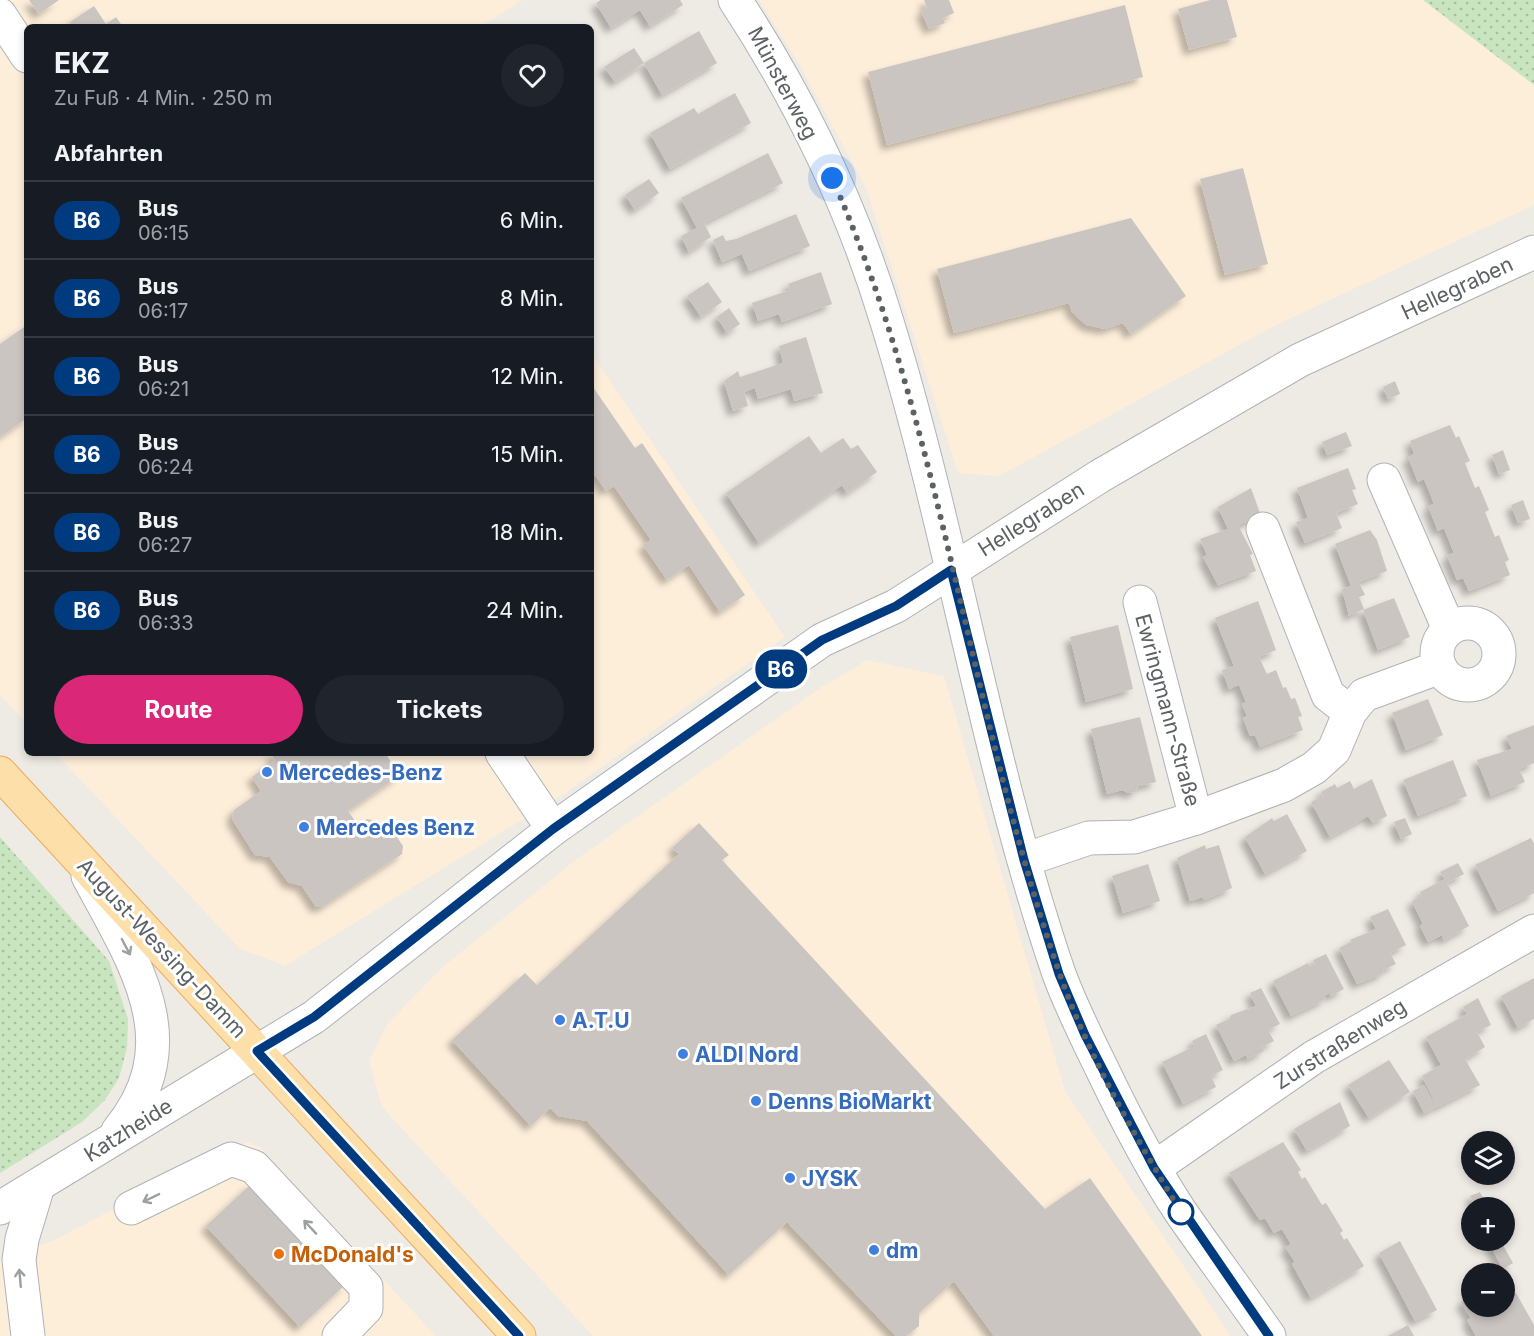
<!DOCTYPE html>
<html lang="de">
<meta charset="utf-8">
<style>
:root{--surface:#171b24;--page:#20242c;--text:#f1f3f6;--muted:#9ea1a6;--line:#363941;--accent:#db2777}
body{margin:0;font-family:Inter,sans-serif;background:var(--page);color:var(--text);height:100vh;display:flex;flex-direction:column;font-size:22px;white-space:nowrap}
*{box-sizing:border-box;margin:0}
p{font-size:20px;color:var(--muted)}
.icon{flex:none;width:33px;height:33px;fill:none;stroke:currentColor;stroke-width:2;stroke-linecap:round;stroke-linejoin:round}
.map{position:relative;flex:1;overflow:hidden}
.side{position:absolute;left:24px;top:24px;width:570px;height:732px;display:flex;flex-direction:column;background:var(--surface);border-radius:9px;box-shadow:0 3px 9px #0003}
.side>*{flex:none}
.badge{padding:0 12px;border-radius:20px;font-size:21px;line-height:39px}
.buttons{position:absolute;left:1461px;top:1131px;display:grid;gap:12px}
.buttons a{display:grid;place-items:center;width:54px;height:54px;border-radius:50%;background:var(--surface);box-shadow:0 3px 9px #0003;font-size:30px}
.you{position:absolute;width:30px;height:30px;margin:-15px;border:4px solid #fff;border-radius:50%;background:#1a73e8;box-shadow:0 0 0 9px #1a73e833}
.map>.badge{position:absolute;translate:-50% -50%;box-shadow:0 0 0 3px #fff}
h2{padding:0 30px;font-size:22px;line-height:54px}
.round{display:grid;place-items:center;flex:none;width:63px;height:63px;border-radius:32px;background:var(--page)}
.overview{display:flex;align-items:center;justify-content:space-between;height:102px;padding:0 30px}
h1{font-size:28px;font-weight:700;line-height:45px}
.primary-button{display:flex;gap:12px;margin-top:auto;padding:12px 30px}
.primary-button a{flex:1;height:69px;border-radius:36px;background:var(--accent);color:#fff;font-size:24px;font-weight:700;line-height:69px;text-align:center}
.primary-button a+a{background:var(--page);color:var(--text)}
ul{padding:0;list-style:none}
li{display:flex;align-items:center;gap:18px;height:78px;padding:0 30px;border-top:2px solid var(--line)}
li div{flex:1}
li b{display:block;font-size:22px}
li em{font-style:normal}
li .badge{min-width:66px;font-weight:700;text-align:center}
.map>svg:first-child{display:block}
</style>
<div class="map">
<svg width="1534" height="1336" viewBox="0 0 1534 1336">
<defs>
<pattern id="grass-dots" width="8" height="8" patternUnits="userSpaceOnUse" patternTransform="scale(1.5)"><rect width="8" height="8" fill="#c8e5c0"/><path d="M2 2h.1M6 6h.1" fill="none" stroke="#a6bda0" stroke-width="1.8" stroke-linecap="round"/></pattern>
<filter id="shadow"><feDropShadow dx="-5.5" dy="5.5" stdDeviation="3" flood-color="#0004"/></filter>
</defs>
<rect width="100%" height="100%" fill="#eeeae4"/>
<g fill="#fdeeda">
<path d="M0 0H523L480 27H27V724L0 695Z"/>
<path d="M759 0H1423L1534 85V205L1276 325 999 476 958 473 866 188 799 64Z"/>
<path d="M591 353 785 637 564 794 285 966 240 949 55 753H591Z"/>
<path d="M867 660 944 676 1065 1091 1231 1336H593L382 1107 369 1061 387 1024 444 966 578 858 820 688Z"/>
<path d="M248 1142 260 1147 436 1336H0V1260L54 1240 233 1147Z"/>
</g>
<g fill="url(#grass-dots)">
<path d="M1423 0H1534V85Z"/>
<path d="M0 837 109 961 128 1019 127 1048 119 1078 105 1100 82 1122 0 1173Z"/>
</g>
<g fill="#cac5c1" filter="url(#shadow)">
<path d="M29 0H59L39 14Z"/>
<path d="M601 0H680L683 5 650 26 640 10 611 28 596 3Z"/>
<path d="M924 0H949L954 13 943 18 945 23 929 29 921 11 927 8Z"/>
<path d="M1210 0H1227L1237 37 1189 50 1178 9Z"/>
<path d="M1125 5 1143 77 887 145 868 72Z"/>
<path d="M94 6 106 24 116 17 123 27H73L70 22Z"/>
<path d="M699 31 717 63 662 95 644 63Z"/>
<path d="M634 48 644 63 615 82 604 67Z"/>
<path d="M735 93 751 123 670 169 650 133 694 108 698 114Z"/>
<path d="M768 153 783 183 704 223 711 237 689 252 681 236 697 228 681 198Z"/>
<path d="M1243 168 1268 264 1225 275 1200 179Z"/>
<path d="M649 179 659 193 635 210 625 195Z"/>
<path d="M796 214 810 246 749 271 742 254 722 262 713 240 723 235 726 241 736 239Z"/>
<path d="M1131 218 1186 296 1131 334 1123 323 1105 329 1086 325 1072 312 1069 303 954 333 937 269Z"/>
<path d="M821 272 832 304 782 322 779 314 758 321 752 303 790 290 788 284Z"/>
<path d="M708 282 722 302 701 317 687 296Z"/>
<path d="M729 308 740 324 727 333 717 317Z"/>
<path d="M27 325V418L0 437V344Z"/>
<path d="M806 337 823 393 794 401 791 389 758 399 755 389H752L744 392 748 406 733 411 724 381 738 371 740 377 783 363 779 346Z"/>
<path d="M1395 381 1400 394 1388 399 1383 387Z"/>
<path d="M591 384 635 448 642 443 745 595 720 612 689 565 667 580 643 545 651 540 614 486 606 491 595 475 591 478Z"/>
<path d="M1450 425 1456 438 1459 436 1470 461 1465 463 1475 488 1479 486 1489 510 1485 512 1495 537 1499 535 1509 560 1505 562 1510 575 1469 591 1463 578 1457 580 1447 555 1454 553 1444 528 1438 531 1428 506 1434 504 1429 491 1424 479 1418 482 1408 457 1414 454 1410 441Z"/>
<path d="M1346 432 1352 446 1327 455 1322 442Z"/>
<path d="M809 436 821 453 843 438 851 449 858 445 877 472 847 493 842 485 759 543 726 493Z"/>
<path d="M1503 450 1510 470 1499 474 1492 455Z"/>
<path d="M1348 468 1356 489 1352 490 1358 504 1336 513 1342 528 1305 543 1296 522 1308 518 1297 488Z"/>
<path d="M1251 488 1261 516 1238 525 1253 554 1250 555 1256 571 1218 585 1203 557 1207 555 1200 539 1228 529 1218 507Z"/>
<path d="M1523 500 1530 519 1518 523 1511 505Z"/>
<path d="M1370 530 1377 540 1387 571 1359 582 1365 595 1359 597 1364 609 1349 616 1342 589 1351 586 1335 544Z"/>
<path d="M1394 598 1410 637 1378 650 1363 610Z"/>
<path d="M1258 601 1276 650 1259 657 1267 674 1276 670 1283 688 1286 687 1291 699 1295 698 1302 716 1298 717 1303 730 1260 747 1255 735 1250 736 1243 718 1247 716 1242 704 1246 702 1239 685 1229 689 1222 670 1234 666 1215 618Z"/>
<path d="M1118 625 1133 689 1086 702 1070 637Z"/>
<path d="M1428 699 1443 735 1406 750 1392 713Z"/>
<path d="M1140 717 1156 782 1139 786 1135 792 1128 793 1123 790 1107 794 1091 729Z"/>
<path d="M1534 725V763L1519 769 1525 782 1491 796 1477 760 1512 749 1506 736Z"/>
<path d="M270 753H385L400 775 348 811 358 825 367 819 388 824 403 846 402 854 322 907H316L302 886 288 882 270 857 255 855 232 819 234 810 261 791 252 777 275 760Z"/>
<path d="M1453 760 1467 796 1418 816 1403 780Z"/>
<path d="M1372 779 1387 816 1373 823 1368 816 1330 837 1311 802 1323 796 1321 792 1335 784 1337 788 1350 781 1354 789Z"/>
<path d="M1287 814 1307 851 1265 874 1245 837 1272 818 1274 821Z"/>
<path d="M1405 818 1412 834 1401 839 1394 822Z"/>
<path d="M699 823 729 855 722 860 1045 1209 1090 1178 1202 1336H994L954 1281 919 1313V1326L906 1336H896L787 1222 729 1275 587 1121 558 1116 550 1108 531 1126 452 1040 525 973 537 985 679 854 672 848Z"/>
<path d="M1531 838 1534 844V893L1498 911 1475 865Z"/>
<path d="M1205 845 1206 849 1219 845 1232 888 1204 900 1203 897 1190 901 1177 858Z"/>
<path d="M1458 863 1464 874 1447 883 1469 926 1444 940 1442 935 1428 942 1420 926 1423 924 1412 901 1422 896 1420 892 1445 879 1440 872Z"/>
<path d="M1148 864 1160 901 1123 913 1112 876Z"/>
<path d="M1388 909 1406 945 1390 953 1396 964 1383 970 1384 973 1357 984 1339 948 1351 942 1350 940 1376 929 1370 917Z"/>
<path d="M1326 954 1344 989 1331 996 1329 993 1324 996 1326 999 1291 1016 1273 981 1308 963 1310 966 1315 964 1313 960Z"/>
<path d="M1534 978V1019L1518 1028 1501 996Z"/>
<path d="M1261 988 1280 1024 1268 1030 1274 1041 1262 1047 1264 1051 1248 1059 1246 1055 1234 1061 1216 1025 1229 1019 1231 1015 1256 1006 1250 993Z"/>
<path d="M1478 998 1491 1025 1477 1032 1485 1047 1465 1059 1480 1085 1437 1107 1422 1076 1441 1065 1426 1037 1467 1014 1463 1007Z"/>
<path d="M1206 1034 1223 1070 1211 1076 1216 1087 1183 1104 1162 1062 1195 1046 1192 1041Z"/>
<path d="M1389 1060 1410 1092 1369 1118 1348 1085Z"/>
<path d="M1424 1085 1436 1107 1424 1113 1413 1091Z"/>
<path d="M1340 1102 1350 1126 1307 1151 1294 1129Z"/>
<path d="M1283 1142 1301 1170 1298 1172 1302 1179 1305 1177 1322 1205 1326 1203 1343 1231 1340 1233 1344 1240 1347 1238 1364 1266 1311 1298 1292 1264 1295 1262 1285 1247 1291 1244 1282 1229 1274 1233 1265 1218 1260 1220 1229 1173Z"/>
<path d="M252 1183 346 1284 300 1327 206 1226Z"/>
<path d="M1480 1192 1484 1200 1475 1205 1470 1196Z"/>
<path d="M1497 1240H1500L1513 1263 1503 1269 1490 1244Z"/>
<path d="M1400 1241 1437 1310 1415 1321 1379 1253Z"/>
<path d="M1516 1293 1534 1325V1336H1476L1467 1320 1471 1318 1461 1302 1472 1296V1306H1504V1299Z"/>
<path d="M1408 1325 1414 1336H1388Z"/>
</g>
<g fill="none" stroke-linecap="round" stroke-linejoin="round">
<defs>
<g id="minor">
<path d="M735 0C800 99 853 209 887 322 953 536 986 759 1058 971 1070 1005 1087 1038 1103 1071 1126 1119 1151 1167 1180 1211 1209 1253 1240 1294 1269 1336"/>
<path d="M0 15 27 56"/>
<path d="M1384 480 1449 629"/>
<path d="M1263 529 1328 695 1350 712"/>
<path d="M1140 602 1196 818"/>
<circle cx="1468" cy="654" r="31"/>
<path d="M502 753 553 829"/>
<path d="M1024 860 1089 838 1134 837 1196 818 1284 785 1314 768 1334 750 1350 712 1364 695 1440 667"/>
<path d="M88 876C133 961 191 1042 118 1131"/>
<path d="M1154 1168 1314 1057 1534 931"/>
<path d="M0 1208 314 1017 553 829 822 640 896 606 1100 476 1300 360 1534 252"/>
<path d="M131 1208 231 1159 254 1167 366 1287V1308L339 1336"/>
<path d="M28 1336 19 1260 22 1239 38 1186"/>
</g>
<path id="major" d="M0 773 519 1336"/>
</defs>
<use href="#minor" stroke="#afb3b6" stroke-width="35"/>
<use href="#major" stroke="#efa95c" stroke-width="35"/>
<use href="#minor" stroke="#fff" stroke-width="33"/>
<use href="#major" stroke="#fddfa9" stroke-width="33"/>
</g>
<defs><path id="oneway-shaft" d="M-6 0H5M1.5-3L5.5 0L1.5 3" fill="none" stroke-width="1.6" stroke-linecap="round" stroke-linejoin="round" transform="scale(1.5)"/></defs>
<g stroke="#9da0a2">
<use href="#oneway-shaft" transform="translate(126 947) rotate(62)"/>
<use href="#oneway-shaft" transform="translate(151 1198) rotate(154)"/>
<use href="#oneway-shaft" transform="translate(310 1227) rotate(-133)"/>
<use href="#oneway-shaft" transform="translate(20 1278) rotate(-95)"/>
</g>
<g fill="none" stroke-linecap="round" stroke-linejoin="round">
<defs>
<path id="line" d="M519 1336 257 1051 314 1017 553 829 822 640 896 606 951 570 1024 860 1059 974 1085 1035 1154 1168 1269 1336"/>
</defs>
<use href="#line" stroke="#fff" stroke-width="14"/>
<use href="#line" stroke="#003b80" stroke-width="9"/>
<path stroke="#5c6164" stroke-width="6" stroke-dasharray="0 10.8" d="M832 178C944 431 969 712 1059 972 1088 1056 1135 1136 1181 1212"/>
</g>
<g fill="#3f7fe0" stroke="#fff" stroke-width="2">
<circle cx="267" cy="772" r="6"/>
<circle cx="304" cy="827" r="6"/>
<circle cx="560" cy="1020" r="6"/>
<circle cx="683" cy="1054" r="6"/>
<circle cx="756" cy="1101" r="6"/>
<circle cx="790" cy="1178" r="6"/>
<circle cx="874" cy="1250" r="6"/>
</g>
<circle fill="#fff" stroke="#003b80" stroke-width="3" cx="1181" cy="1212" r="12"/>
<circle fill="#e8710a" stroke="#fff" stroke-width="2" cx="279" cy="1254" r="6"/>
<g text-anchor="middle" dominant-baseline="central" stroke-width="6" stroke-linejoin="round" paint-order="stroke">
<g font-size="21" fill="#5c6164" stroke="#fff">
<text transform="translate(783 83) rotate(62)">Münsterweg</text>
<text transform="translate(1457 288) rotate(-25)">Hellegraben</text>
<text transform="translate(1031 519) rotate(-32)">Hellegraben</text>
<text transform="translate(1168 710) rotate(75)">Ewringmann-Straße</text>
<text transform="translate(162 948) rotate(47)">August-Wessing-Damm</text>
<text transform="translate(1340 1044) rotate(-32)">Zurstraßenweg</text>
<text transform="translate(128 1130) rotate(-32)">Katzheide</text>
</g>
<g font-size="21" font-weight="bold" fill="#366cbe" stroke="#fff" text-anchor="start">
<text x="279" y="772">Mercedes-Benz</text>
<text x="316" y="827">Mercedes Benz</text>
<text x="572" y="1020">A.T.U</text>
<text x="695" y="1054">ALDI Nord</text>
<text x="768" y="1101">Denns BioMarkt</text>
<text x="802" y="1178">JYSK</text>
<text x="886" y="1250">dm</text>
</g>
<g font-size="21" font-weight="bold" fill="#c56008" stroke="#fff" text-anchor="start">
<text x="291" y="1254">McDonald's</text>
</g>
</g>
</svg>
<div class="buttons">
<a><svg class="icon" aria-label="layers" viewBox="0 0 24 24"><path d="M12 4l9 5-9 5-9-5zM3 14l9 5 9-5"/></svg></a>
<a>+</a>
<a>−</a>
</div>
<div class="you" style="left:832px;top:178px"></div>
<b class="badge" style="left:781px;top:669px;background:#003b80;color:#fff">B6</b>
<section class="side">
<div class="overview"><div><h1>EKZ</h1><p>Zu Fuß · 4 Min. · 250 m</p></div><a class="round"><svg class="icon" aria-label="heart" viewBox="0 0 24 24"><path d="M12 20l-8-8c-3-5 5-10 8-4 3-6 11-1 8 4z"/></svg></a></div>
<h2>Abfahrten</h2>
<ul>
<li><span class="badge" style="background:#003b80;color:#fff">B6</span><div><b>Bus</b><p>06:15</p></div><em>6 Min.</em></li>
<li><span class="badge" style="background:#003b80;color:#fff">B6</span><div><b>Bus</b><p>06:17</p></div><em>8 Min.</em></li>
<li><span class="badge" style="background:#003b80;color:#fff">B6</span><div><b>Bus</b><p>06:21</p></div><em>12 Min.</em></li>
<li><span class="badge" style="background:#003b80;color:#fff">B6</span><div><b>Bus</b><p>06:24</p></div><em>15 Min.</em></li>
<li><span class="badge" style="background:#003b80;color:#fff">B6</span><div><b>Bus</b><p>06:27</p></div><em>18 Min.</em></li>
<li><span class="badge" style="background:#003b80;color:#fff">B6</span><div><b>Bus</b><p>06:33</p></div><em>24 Min.</em></li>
</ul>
<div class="primary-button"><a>Route</a><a>Tickets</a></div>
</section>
</div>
